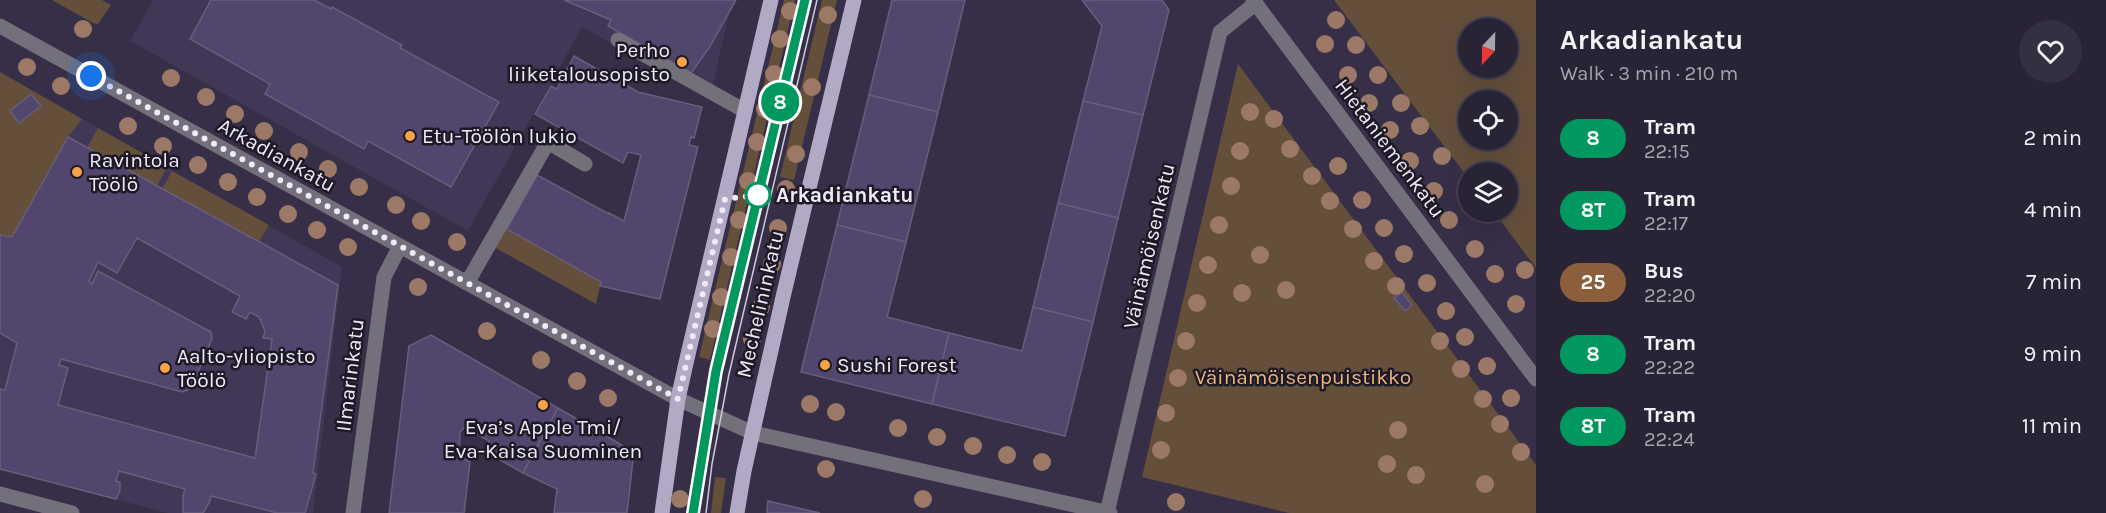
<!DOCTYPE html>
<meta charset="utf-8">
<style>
:root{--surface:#292336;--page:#352f42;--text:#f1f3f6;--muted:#a5a4ad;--line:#454051}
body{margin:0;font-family:Karla,sans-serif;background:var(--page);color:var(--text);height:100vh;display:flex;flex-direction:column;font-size:22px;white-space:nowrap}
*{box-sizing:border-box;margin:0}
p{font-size:20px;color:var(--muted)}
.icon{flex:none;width:33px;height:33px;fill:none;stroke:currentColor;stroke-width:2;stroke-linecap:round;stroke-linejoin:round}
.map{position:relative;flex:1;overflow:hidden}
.drawer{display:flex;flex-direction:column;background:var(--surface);width:570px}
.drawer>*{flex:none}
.badge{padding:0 12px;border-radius:20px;font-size:21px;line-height:39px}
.needle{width:39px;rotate:202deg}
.tools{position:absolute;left:1458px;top:18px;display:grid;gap:12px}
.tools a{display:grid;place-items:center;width:60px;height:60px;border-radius:50%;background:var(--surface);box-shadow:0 6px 24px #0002,0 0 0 2px var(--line);font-size:30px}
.you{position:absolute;width:30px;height:30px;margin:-15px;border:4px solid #fff;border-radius:50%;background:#1a73e8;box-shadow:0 0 0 9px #1a73e833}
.map>.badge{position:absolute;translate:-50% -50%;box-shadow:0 0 0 3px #fff}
.round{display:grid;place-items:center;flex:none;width:63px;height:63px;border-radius:32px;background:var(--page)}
.head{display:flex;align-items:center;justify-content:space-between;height:102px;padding:0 24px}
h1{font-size:28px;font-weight:700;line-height:45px}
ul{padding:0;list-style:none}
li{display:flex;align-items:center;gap:18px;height:72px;padding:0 24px}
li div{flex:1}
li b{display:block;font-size:22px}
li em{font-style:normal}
li .badge{min-width:66px;font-weight:700;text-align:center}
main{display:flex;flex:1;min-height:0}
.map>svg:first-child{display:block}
</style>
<main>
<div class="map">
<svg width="1536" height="513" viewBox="0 0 1536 513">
<rect width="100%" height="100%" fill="#372f48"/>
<g fill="#413756">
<path d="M153 0H732L710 98 582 27 468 231 130 41Z"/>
<path d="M0 72 342 267 313 513H168L0 469Z"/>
</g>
<g fill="#644f3b" fill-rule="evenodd">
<path d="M52 0H102L111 5 98 24 93 23Z"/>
<path d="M784 0H795L710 360 699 357Z"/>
<path d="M822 0H837L794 180 780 177Z"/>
<path d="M1334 0H1536V268L1494 212H1508V172H1468V178ZM1468 28H1508V68H1468ZM1468 100H1508V140H1468Z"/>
<path d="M1238 64 1536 465V513H1289L1142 477Z"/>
<path d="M0 72 82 119 68 137 12 237 0 235Z"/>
<path d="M98 128 167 167 157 186 87 148Z"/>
<path d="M172 171 269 225 259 242 162 189Z"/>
<path d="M505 227 601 282 596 304 494 247Z"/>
<path d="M715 477 726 478 721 513H711Z"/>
</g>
<g fill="#53466e" stroke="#675e7a" stroke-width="1.5" fill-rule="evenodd">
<path d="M211 0H314L331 9 332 7 402 45 400 48 499 102 451 187 368 141 364 149 265 94 270 84 190 39Z"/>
<path d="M564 0H736L709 48 691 73 608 26 611 20Z"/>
<path d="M892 0H965L938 112 869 95Z"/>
<path d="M1082 0H1162L1169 10 1143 115 1083 101 1102 26Z"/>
<path d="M574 56 638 92 702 107 694 138 691 137 689 145 698 147 660 299 600 286 601 282 507 229 537 175 609 214V213L624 221 641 155 628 152 623 163 535 114 551 86 557 89Z"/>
<path d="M31 94 41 106 19 123 10 111Z"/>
<path d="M869 95 938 112 906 242 837 225Z"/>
<path d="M1083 101 1143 115 1118 218 1058 203Z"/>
<path d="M68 137 338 285 313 473 316 474 305 513H277L211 496 209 503 203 513H183V495L185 489 119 471 116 481 120 482V490L116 499 0 469V389L5 390 17 343 0 333V235L12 237ZM137 238 240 296 232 312 246 319 250 312 259 317 265 331 263 338 272 339 255 458 58 405 68 368 59 365 61 359 182 392 191 389 212 339 211 332 98 271 92 284 89 281 98 262 117 273Z"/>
<path d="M1058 203 1118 218 1093 322 1033 307Z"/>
<path d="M837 225 906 242 887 317 949 333 932 404 801 372Z"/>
<path d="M1402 292 1412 305 1405 311 1394 298Z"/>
<path d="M1033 307 1093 322 1065 436 932 404 949 333 1022 351Z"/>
<path d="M431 335 558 408 523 473 486 452 489 441 465 427 460 432 459 456 470 462 464 513H389L409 346Z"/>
<path d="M558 408 632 451 633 460 627 513H554L557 489 523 473Z"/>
<path d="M768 501 820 513H767Z"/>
</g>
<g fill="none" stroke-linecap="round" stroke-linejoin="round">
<g stroke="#73707c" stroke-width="15">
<path d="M618 40 745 111"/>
<path d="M467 283 548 142 585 164"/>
</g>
<g stroke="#73707c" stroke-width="15">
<path d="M1253 0 1536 379"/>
<path d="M753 433 1110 513"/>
<path d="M0 494 72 513"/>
<path d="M353 513 384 277 400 246"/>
<path d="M1107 513 1220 32 1256 3"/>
</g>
<path stroke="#73707c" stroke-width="15" d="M0 26 678 399 753 433"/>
<g stroke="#b2aac5" stroke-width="15">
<path d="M662 513 678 399 686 363 771 0"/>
<path d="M737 513 744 471 783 297 854 0"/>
</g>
<g stroke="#cfc9db" stroke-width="1.5">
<path d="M693 513C715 341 764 169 805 0"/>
<path d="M706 513 712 464 729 374 817 0"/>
</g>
</g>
<g fill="#9b7966">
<circle cx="790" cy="11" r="9"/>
<circle cx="828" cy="15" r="9"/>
<circle cx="1336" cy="20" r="9"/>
<circle cx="83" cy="29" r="9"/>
<circle cx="780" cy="39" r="9"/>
<circle cx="1325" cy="44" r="9"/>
<circle cx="1356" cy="45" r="9"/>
<circle cx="27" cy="67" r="9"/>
<circle cx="774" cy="74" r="9"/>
<circle cx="1348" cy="75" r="9"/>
<circle cx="1378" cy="75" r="9"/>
<circle cx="171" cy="78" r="9"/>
<circle cx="61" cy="86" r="9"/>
<circle cx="812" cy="87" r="9"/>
<circle cx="206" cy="97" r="9"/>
<circle cx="1369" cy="103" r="9"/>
<circle cx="1401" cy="103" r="9"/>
<circle cx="765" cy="109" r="9"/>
<circle cx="1250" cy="112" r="9"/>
<circle cx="235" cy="114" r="9"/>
<circle cx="1274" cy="119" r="9"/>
<circle cx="128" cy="126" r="9"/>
<circle cx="1420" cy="126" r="9"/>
<circle cx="1390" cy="130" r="9"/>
<circle cx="264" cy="131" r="9"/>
<circle cx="757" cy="142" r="9"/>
<circle cx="163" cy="146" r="9"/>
<circle cx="1290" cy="149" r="9"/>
<circle cx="1240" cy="151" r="9"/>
<circle cx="299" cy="152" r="9"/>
<circle cx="796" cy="154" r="9"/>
<circle cx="1442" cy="156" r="9"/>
<circle cx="1410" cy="161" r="9"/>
<circle cx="198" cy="165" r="9"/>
<circle cx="1338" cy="166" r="9"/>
<circle cx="328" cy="169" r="9"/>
<circle cx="1312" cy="176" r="9"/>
<circle cx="748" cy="181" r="9"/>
<circle cx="228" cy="182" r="9"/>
<circle cx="1231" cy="186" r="9"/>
<circle cx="359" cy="187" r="9"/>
<circle cx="786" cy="189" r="9"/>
<circle cx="1434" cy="191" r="9"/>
<circle cx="257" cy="197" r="9"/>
<circle cx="1362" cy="200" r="9"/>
<circle cx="1330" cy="201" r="9"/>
<circle cx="396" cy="205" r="9"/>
<circle cx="288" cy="214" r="9"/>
<circle cx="739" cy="220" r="9"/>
<circle cx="1449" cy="220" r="9"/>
<circle cx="421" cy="221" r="9"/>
<circle cx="1219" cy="225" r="9"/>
<circle cx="778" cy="228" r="9"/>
<circle cx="1384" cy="228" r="9"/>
<circle cx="1353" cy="229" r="9"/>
<circle cx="317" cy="230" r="9"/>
<circle cx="457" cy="242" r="9"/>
<circle cx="348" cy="247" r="9"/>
<circle cx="1475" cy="249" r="9"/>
<circle cx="1404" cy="254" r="9"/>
<circle cx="1260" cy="255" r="9"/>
<circle cx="731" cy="257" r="9"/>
<circle cx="1374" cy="261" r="9"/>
<circle cx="772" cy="264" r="9"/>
<circle cx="1208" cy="265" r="9"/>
<circle cx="1525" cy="270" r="9"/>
<circle cx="1495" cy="274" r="9"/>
<circle cx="1427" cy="283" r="9"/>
<circle cx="1396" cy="286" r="9"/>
<circle cx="418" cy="287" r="9"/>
<circle cx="1286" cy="290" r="9"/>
<circle cx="1242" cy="293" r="9"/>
<circle cx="721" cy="297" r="9"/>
<circle cx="1197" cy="303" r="9"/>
<circle cx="1516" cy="304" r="9"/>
<circle cx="761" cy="307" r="9"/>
<circle cx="1446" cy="311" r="9"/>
<circle cx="713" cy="329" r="9"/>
<circle cx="487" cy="331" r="9"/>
<circle cx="1465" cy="337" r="9"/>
<circle cx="752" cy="339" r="9"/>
<circle cx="1186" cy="341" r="9"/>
<circle cx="1440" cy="341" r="9"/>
<circle cx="541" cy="360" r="9"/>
<circle cx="1487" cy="366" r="9"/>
<circle cx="1461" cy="369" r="9"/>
<circle cx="1178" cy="378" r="9"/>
<circle cx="577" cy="381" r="9"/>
<circle cx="608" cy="398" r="9"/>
<circle cx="1511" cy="398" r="9"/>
<circle cx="1483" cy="399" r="9"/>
<circle cx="810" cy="404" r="9"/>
<circle cx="836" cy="412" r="9"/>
<circle cx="1166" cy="413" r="9"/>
<circle cx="1500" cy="424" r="9"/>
<circle cx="898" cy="428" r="9"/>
<circle cx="1398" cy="430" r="9"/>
<circle cx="937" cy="437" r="9"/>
<circle cx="973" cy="446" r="9"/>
<circle cx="1161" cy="450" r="9"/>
<circle cx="1521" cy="452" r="9"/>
<circle cx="1007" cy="455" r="9"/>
<circle cx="1042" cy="462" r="9"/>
<circle cx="1387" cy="464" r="9"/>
<circle cx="826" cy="469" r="9"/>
<circle cx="1416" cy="475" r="9"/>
<circle cx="1485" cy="484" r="9"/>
<circle cx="680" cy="499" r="9"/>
<circle cx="923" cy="499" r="9"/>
<circle cx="1176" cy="502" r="9"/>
</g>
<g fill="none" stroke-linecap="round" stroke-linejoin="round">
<defs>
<path id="line" d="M693 513 716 371 805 0"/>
</defs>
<use href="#line" stroke="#fff" stroke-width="14"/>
<use href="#line" stroke="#00985f" stroke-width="9"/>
<path stroke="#efeafa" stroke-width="6" stroke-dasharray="0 10.8" d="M91 76 678 399 725 199 758 195"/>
</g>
<g fill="#f5a346" stroke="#1d1925" stroke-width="2">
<circle cx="682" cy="62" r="6"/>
<circle cx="410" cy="136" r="6"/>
<circle cx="77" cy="172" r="6"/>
<circle cx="825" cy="365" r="6"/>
<circle cx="165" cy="368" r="6"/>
<circle cx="543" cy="405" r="6"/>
</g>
<circle fill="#fff" stroke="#00985f" stroke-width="3" cx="758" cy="195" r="12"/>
<g text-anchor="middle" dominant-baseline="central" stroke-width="5" stroke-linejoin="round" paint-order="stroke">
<g font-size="21" fill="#efeafa" stroke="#1d1925" text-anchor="start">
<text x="670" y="50" text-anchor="end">Perho<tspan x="670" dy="24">liiketalousopisto</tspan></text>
<text x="422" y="136">Etu-Töölön lukio</text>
<text x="89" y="160">Ravintola<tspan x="89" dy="24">Töölö</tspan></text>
<text x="177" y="356">Aalto-yliopisto<tspan x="177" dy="24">Töölö</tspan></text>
<text x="837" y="365">Sushi Forest</text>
<text x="543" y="427" text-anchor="middle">Eva’s Apple Tmi/<tspan x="543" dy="24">Eva-Kaisa Suominen</tspan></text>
</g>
<g font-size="21" fill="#efeafa" stroke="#1d1925">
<text transform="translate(1390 148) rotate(53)">Hietaniemenkatu</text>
<text transform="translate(277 155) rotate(29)">Arkadiankatu</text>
<text transform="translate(1149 246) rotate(-77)">Väinämöisenkatu</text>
<text transform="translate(760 304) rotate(-77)">Mechelininkatu</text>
<text transform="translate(350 375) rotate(-83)">Ilmarinkatu</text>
</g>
<g font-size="21" font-weight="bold" fill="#efeafa" stroke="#1d1925" text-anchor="start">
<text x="776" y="195">Arkadiankatu</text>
</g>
<g font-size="21" fill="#edb57e" stroke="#1d1925">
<text x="1303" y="377">Väinämöisenpuistikko</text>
</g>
</g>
</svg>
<div class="tools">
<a><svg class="needle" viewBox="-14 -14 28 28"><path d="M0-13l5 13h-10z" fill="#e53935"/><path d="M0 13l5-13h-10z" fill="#a5a4ad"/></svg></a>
<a><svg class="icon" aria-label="locate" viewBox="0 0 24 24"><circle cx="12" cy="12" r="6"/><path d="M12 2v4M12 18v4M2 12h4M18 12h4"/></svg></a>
<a><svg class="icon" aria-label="layers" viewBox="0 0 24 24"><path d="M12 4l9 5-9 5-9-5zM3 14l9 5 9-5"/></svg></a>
</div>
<div class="you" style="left:91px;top:76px"></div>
<b class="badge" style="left:780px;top:102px;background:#00985f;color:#fff">8</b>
</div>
<section class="drawer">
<div class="head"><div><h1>Arkadiankatu</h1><p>Walk · 3 min · 210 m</p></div><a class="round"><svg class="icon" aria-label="heart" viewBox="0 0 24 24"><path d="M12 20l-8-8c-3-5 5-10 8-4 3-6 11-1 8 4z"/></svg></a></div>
<ul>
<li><span class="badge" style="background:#00985f;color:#fff">8</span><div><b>Tram</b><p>22:15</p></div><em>2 min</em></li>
<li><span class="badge" style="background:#00985f;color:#fff">8T</span><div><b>Tram</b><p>22:17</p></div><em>4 min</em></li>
<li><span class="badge" style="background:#8b5e3c;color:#fff">25</span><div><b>Bus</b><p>22:20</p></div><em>7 min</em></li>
<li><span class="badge" style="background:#00985f;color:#fff">8</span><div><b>Tram</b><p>22:22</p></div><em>9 min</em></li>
<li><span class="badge" style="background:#00985f;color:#fff">8T</span><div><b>Tram</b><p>22:24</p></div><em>11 min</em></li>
</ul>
</section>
</main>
